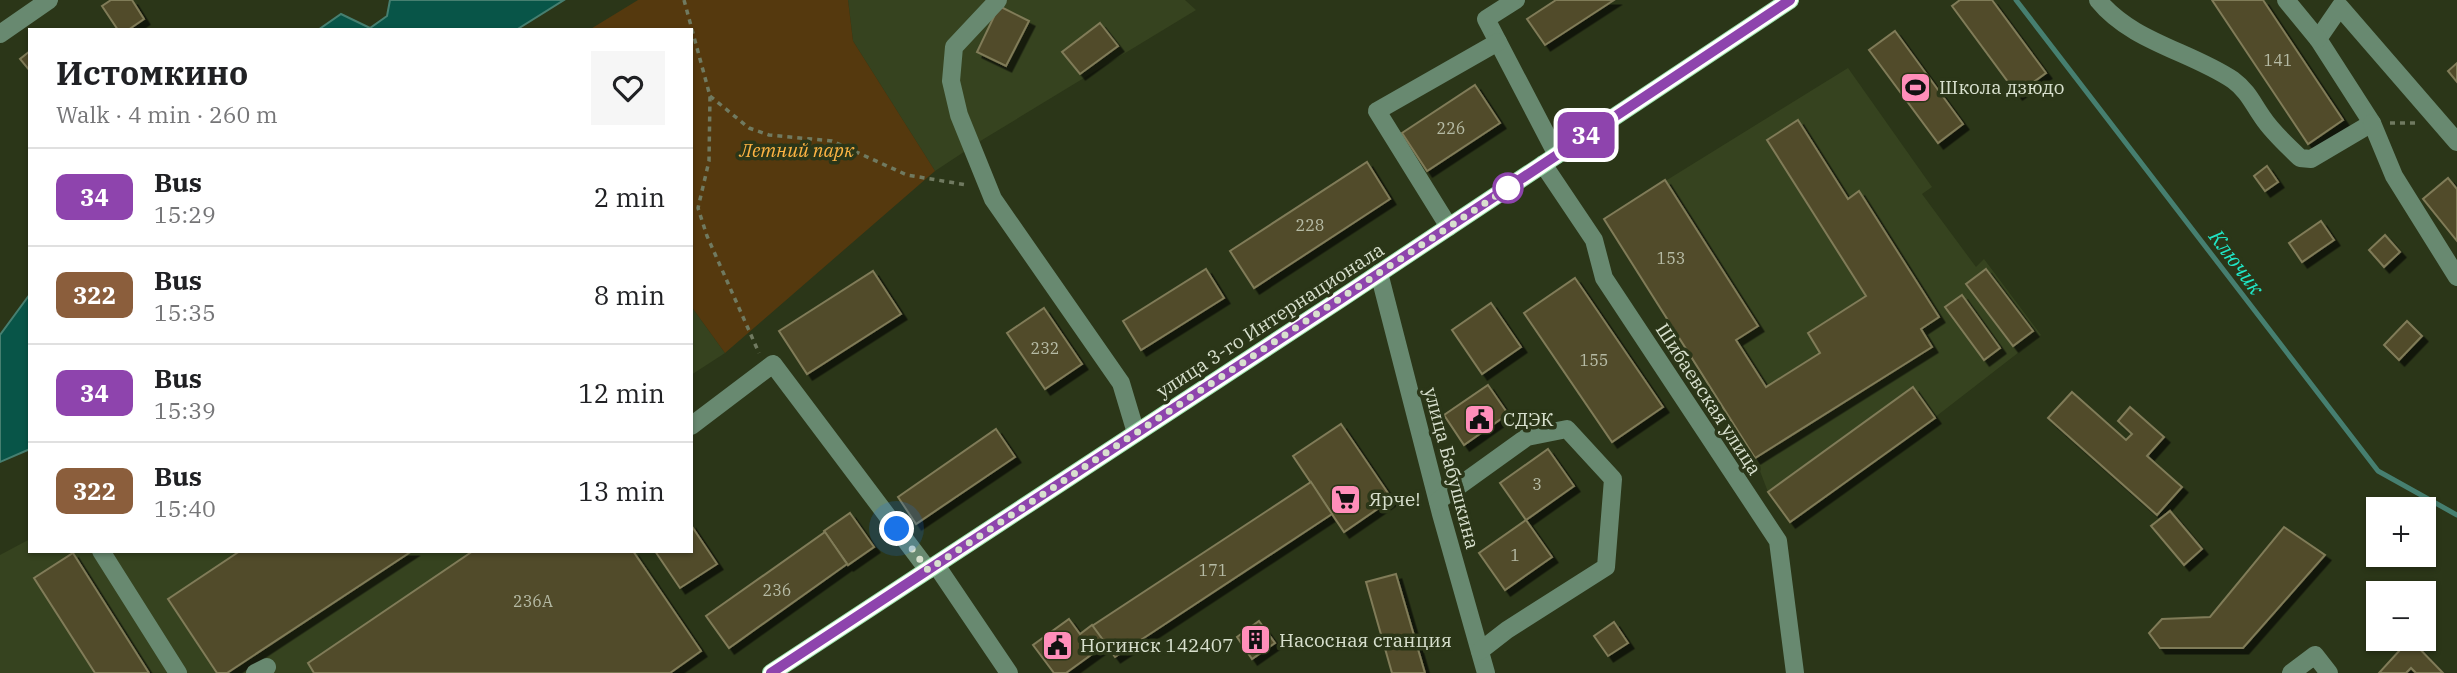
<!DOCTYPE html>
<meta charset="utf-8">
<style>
:root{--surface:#fff;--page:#f6f6f6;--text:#202124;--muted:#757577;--line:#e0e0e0}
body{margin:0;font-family:"IBM Plex Serif",serif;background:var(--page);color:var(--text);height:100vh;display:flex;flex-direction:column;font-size:26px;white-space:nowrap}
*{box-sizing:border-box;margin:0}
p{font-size:23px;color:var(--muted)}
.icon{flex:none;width:38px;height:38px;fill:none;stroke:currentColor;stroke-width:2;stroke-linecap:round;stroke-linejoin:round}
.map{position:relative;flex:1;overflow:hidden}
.details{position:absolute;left:28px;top:28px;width:665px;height:525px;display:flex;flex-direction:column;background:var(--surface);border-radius:0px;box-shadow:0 2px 5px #0004}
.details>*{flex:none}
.badge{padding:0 14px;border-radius:10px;font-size:24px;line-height:46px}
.buttons{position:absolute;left:2366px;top:497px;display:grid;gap:14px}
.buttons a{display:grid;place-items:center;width:70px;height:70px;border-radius:0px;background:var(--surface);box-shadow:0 2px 5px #0004;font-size:35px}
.you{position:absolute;width:35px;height:35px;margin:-18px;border:5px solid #fff;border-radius:50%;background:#1a73e8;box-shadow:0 0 0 10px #1a73e833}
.map>.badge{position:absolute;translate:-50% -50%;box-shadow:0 0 0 4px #fff}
.round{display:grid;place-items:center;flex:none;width:74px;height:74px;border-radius:0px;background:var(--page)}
.summary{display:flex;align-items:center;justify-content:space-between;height:119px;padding:0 28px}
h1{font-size:33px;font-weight:700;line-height:52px}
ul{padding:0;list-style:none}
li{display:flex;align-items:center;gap:21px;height:98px;padding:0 28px;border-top:2px solid var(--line)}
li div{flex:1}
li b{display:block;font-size:26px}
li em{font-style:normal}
li .badge{min-width:77px;font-weight:700;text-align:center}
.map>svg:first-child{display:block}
</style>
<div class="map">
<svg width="2457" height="673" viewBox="0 0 2457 673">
<defs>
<filter id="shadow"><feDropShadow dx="5.5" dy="5.5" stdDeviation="0" flood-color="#0009"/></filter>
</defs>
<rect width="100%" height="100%" fill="#2b3618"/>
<g fill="#36431f">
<path d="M848 0H1185L1196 10 982 140 935 171 853 41Z"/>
<path d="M1848 68 1932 187 1922 194 1976 267 1984 259 2041 335 1934 418 1790 522 1768 492 1755 458 1604 219Z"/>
<path d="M691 306 725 353 691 375Z"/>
<path d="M30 539V551H636L702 651 669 673H0V555Z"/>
</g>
<path fill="#55390e" d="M638 0H848L853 41 935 171 725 353 691 306V30H589Z"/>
<g fill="#085548" stroke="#467f70" stroke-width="2">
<path d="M390 0H564L516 30H318L341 14 370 28 387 16Z"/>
<path d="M30 294V449L0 462V335Z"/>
</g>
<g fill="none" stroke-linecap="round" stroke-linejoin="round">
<path stroke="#467f70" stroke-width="5" d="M2016 0 2378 471 2457 515"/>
</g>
<g fill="#514c2b" stroke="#807b58" stroke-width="2" filter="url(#shadow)">
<path d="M111 0H132L144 19 128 30H118L102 6Z"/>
<path d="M1556 0H1614L1545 45 1527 19Z"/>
<path d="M1960 0H1992L2046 73 2017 94 1952 6Z"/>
<path d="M2212 0H2263L2343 120 2308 144Z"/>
<path d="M999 6 1029 21 1006 66 977 52Z"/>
<path d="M1100 23 1118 46 1080 74 1062 52Z"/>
<path d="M1895 31 1963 124 1938 143 1869 50Z"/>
<path d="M30 51V71L20 59Z"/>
<path d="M2457 63V82L2448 71Z"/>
<path d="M1475 85 1500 123 1427 171 1402 133Z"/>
<path d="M1798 120 1848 199 1859 191 1939 317 1921 329 1932 347 1755 458 1604 219 1665 180 1758 326 1736 340 1766 387 1820 353 1808 333 1866 296 1767 140Z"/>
<path d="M1367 162 1390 199 1254 288 1230 251Z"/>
<path d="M2267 166 2278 182 2265 191 2254 176Z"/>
<path d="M2448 178 2457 189V241L2423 199Z"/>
<path d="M2321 221 2334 240 2302 262 2289 243Z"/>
<path d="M2385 235 2400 252 2384 267 2369 250Z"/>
<path d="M1206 269 1224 298 1141 350 1123 321Z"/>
<path d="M1986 269 2033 331 2013 346 1966 284Z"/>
<path d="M873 271 901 314 807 374 779 331Z"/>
<path d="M1575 278 1663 407 1612 442 1524 313Z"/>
<path d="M1962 295 2000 348 1984 360 1945 307Z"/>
<path d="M1491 303 1521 347 1482 374 1452 330Z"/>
<path d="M1044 308 1082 364 1045 389 1007 333Z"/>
<path d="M2407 321 2422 336 2399 360 2384 345Z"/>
<path d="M1488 385 1508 414 1464 445 1444 415Z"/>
<path d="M1913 387 1935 418 1790 522 1768 492Z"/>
<path d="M2072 392 2126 440 2132 434 2118 421 2130 407 2164 437 2147 456 2182 487 2157 515 2048 418Z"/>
<path d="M1341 424 1392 499 1344 532 1293 456Z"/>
<path d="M996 429 1015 457 916 524 898 497Z"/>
<path d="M1548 449 1574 486 1526 520 1500 483Z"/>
<path d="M1311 482 1332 514 1115 657 1092 626Z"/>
<path d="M2170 511 2202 549 2184 565 2151 526Z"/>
<path d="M850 513 874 547 848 565 824 531Z"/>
<path d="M1526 520 1552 557 1505 590 1479 553Z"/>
<path d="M691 525 717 564 680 588 655 551H691Z"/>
<path d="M2284 527 2325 555 2243 648H2160L2149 633 2162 619 2210 617Z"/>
<path d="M825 532 847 564 729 648 706 616Z"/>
<path d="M240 551H412L227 673H217L168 599Z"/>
<path d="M473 551H633L701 651 670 673H314L308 663Z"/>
<path d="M73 553 149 673H95L34 578Z"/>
<path d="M1396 574 1425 673H1392L1366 582Z"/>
<path d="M1069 619 1080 634 1092 625 1106 644 1066 673H1054L1033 645Z"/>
<path d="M1259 621 1275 643 1252 659 1237 637Z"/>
<path d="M1614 622 1628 643 1608 656 1594 636Z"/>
<path d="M2410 639 2443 673H2416L2411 668 2406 673H2379Z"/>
</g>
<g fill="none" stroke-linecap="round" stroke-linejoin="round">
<g stroke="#707a60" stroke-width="3.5" stroke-dasharray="5 5" stroke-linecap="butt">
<path d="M684 0 710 96 709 161 698 208 707 236 759 353"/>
<path d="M710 96 749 128 769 135 832 141 907 175 967 185"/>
<path d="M2390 123H2417"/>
</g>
<g stroke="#688970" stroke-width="18">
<path d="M998 0 954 47 951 81 959 115 993 199 1121 383 1136 433"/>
<path d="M1516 0 1486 19 1557 155"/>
<path d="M2098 0C2132 42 2190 51 2233 80 2248 91 2253 104 2263 118 2273 133 2288 146 2300 158L2311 159 2372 123 2318 39 2340 7 2457 142"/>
<path d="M2286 0 2318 39"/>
<path d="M0 34 49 0"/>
<path d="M2372 123 2394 176 2457 277"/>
<path d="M1543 164 1594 240 1604 278 1778 541 1795 673"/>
<path d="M1449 227 1377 111 1498 42"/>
<path d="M1379 273 1441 514 1486 673"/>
<path d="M691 426 773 364 928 570"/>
<path d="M1438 501 1527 437 1567 429 1613 479 1606 567 1507 630 1480 651"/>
<path d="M101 551 178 673"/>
<path d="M936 565 1009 673"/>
<path d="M255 673 267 667"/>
<path d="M2291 673 2315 655 2329 673"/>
</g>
<path stroke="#9ce2ad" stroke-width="18" d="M771 673 1342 298 1790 0"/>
</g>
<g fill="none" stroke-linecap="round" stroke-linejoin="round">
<defs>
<path id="line" d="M771 673 1342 298 1790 0"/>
</defs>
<use href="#line" stroke="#fff" stroke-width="16"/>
<use href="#line" stroke="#8e44ad" stroke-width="10"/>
<path stroke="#d8e0ce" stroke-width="7" stroke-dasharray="0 12.6" d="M897 529 928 570 1508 188"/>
</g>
<defs>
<symbol id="stadium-square" viewBox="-11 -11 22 22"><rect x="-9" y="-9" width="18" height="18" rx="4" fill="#ff8eba" stroke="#2b3618"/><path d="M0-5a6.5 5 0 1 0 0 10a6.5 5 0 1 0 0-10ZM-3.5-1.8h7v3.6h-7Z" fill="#111"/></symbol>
<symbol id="civic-square" viewBox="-11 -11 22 22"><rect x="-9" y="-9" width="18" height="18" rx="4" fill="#ff8eba" stroke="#2b3618"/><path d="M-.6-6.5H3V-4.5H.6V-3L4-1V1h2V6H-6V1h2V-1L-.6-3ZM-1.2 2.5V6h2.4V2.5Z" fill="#111"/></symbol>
<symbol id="supermarket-square" viewBox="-11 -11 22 22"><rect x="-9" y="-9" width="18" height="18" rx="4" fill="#ff8eba" stroke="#2b3618"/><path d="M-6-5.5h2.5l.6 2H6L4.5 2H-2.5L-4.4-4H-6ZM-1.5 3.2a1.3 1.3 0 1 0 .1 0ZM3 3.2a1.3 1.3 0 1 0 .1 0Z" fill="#111"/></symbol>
<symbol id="building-square" viewBox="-11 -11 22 22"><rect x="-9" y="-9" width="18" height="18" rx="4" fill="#ff8eba" stroke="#2b3618"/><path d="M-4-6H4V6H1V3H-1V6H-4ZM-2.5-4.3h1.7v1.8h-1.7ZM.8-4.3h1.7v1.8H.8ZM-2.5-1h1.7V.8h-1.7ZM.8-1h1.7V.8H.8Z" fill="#111"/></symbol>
</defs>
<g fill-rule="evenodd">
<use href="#stadium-square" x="1898" y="70" width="35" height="35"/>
<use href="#civic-square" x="1462" y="402" width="35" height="35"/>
<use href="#supermarket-square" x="1328" y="482" width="35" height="35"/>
<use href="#building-square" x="1238" y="622" width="35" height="35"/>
<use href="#civic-square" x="1040" y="628" width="35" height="35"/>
</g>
<circle fill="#fff" stroke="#8e44ad" stroke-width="3.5" cx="1508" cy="188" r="14"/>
<g text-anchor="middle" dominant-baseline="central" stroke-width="7" stroke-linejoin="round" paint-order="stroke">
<g font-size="16" fill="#b6bba5">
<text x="2278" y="60">141</text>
<text x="1451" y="128">226</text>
<text x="1310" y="225">228</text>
<text x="1671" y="258">153</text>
<text x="1045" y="348">232</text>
<text x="1594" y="360">155</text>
<text x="1537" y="484">3</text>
<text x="1515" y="555">1</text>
<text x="1213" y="570">171</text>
<text x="777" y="590">236</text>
<text x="533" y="601">236А</text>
</g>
<g font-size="19" fill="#d8e0ce" stroke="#2b3618" text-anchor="start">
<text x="1939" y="87">Школа дзюдо</text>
<text x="1503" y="419">СДЭК</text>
<text x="1369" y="499">Ярче!</text>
<text x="1279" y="640">Насосная станция</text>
<text x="1080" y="645">Ногинск 142407</text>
</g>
<g font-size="19" font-style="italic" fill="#fcb343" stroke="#2b3618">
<text x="797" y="150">Летний парк</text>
</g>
<g font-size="19" fill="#d8e0ce" stroke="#2b3618">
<text transform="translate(1270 320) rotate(-33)">улица 3-го Интернационала</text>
<text transform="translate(1709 399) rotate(57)">Шибаевская улица</text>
<text transform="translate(1452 468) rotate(75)">улица Бабушкина</text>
</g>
<g font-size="21" font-style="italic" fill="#20e6c6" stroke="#2b3618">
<text transform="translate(2237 262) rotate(53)">Ключик</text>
</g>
</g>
</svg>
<div class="buttons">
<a>+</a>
<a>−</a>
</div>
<div class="you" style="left:897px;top:529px"></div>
<b class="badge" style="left:1586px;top:135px;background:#8e44ad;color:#fff">34</b>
<section class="details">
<div class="summary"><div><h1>Истомкино</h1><p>Walk · 4 min · 260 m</p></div><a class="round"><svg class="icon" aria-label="heart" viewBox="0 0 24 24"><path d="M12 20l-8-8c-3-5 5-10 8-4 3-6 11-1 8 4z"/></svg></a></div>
<ul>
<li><span class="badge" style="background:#8e44ad;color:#fff">34</span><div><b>Bus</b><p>15:29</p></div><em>2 min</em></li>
<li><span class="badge" style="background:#8b5e3c;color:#fff">322</span><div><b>Bus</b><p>15:35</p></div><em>8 min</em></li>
<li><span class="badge" style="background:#8e44ad;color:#fff">34</span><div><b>Bus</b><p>15:39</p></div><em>12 min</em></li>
<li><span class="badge" style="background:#8b5e3c;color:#fff">322</span><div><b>Bus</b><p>15:40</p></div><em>13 min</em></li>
</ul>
</section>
</div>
